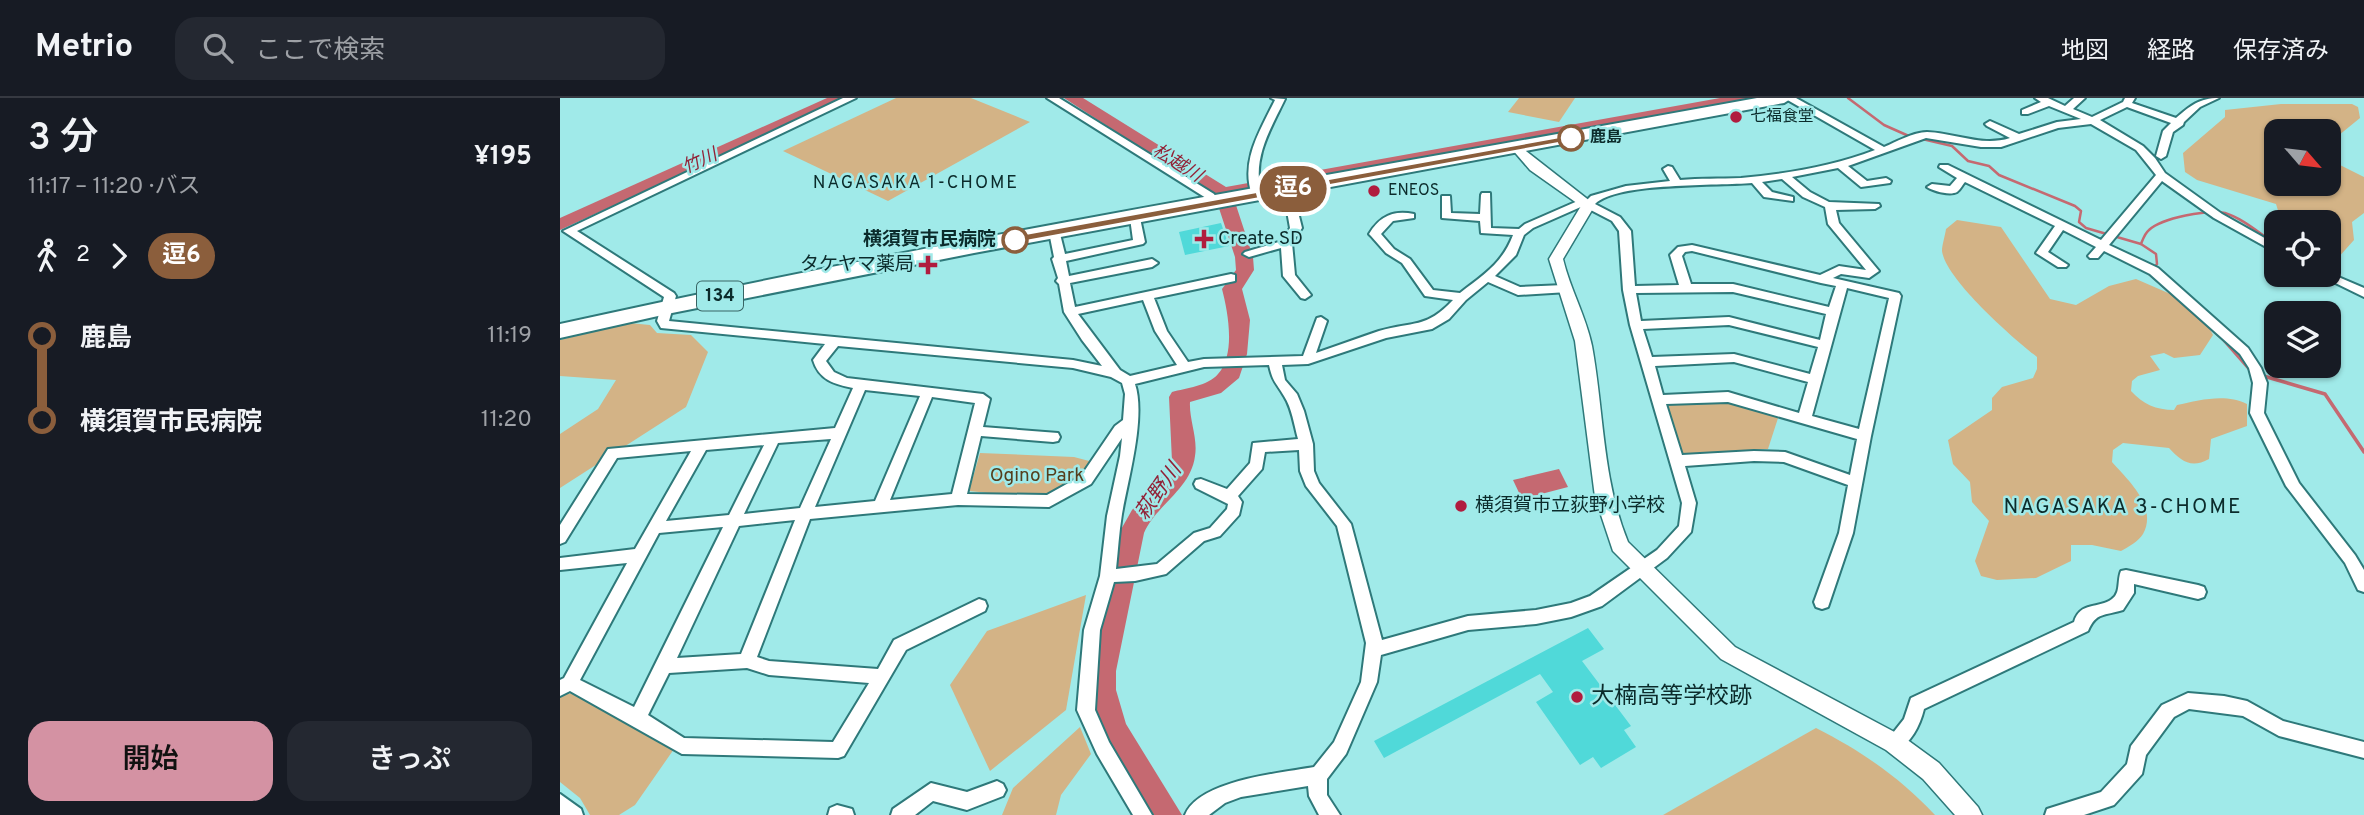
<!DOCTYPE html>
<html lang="ja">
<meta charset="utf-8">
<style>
:root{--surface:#171b24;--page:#242831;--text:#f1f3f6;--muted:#9ea1a6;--line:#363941;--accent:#d492a3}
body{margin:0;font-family:Overpass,"Noto Sans JP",sans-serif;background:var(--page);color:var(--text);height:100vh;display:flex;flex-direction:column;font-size:26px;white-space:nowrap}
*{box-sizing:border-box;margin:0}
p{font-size:23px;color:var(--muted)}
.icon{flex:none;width:38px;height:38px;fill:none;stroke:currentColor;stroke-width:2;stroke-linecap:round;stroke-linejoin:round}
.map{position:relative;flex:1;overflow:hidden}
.details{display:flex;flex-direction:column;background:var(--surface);width:560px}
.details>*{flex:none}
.badge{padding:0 14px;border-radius:23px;font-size:24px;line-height:46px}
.needle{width:46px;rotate:118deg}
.fabs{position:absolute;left:1704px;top:21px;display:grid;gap:14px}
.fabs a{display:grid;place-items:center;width:77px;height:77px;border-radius:14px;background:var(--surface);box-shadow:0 2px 5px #0004;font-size:35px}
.map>.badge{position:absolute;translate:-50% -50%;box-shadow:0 0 0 4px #fff}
.legs{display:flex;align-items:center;gap:10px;height:77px;padding:0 28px;font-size:23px}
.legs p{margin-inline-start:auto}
.overview{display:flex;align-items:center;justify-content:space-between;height:119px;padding:0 28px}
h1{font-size:38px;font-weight:600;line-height:52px}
.cta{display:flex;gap:14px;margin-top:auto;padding:14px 28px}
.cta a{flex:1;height:80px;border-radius:21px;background:var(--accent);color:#111;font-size:28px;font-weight:600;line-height:80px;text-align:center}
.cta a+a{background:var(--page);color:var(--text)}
ul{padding:0 28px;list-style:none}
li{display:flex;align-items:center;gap:24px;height:84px;font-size:26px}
li i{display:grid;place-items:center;width:10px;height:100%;margin:0 9px;background:currentColor}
li i::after{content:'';width:18px;height:18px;margin:-9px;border:5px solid;border-radius:50%;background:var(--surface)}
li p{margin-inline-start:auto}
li:first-child i{background:linear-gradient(#0000 50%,currentColor 0)}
li:last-child i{background:linear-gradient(currentColor 50%,#0000 0)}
header{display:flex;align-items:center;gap:42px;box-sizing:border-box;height:98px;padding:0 35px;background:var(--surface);border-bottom:2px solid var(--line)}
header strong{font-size:33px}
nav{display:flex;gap:38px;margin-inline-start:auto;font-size:24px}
.search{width:490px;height:63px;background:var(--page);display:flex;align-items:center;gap:18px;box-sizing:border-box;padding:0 24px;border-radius:21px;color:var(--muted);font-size:26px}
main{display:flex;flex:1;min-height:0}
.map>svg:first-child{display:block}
</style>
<header>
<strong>Metrio</strong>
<div class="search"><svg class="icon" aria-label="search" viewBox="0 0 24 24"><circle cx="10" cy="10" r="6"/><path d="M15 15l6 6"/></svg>ここで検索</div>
<nav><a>地図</a><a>経路</a><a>保存済み</a></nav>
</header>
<main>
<section class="details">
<div class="overview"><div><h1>3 分</h1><p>11:17 – 11:20 · バス</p></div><b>¥195</b></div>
<div class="legs"><svg class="icon" aria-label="walk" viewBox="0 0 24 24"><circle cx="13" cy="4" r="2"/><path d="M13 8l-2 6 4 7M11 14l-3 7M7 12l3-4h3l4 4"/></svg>2<svg class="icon" aria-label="forward" viewBox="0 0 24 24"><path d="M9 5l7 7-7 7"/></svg><b class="badge" style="background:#8b5e3c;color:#fff">逗6</b></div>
<ul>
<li><i style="color:#8b5e3c"></i><b>鹿島</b><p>11:19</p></li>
<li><i style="color:#8b5e3c"></i><b>横須賀市民病院</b><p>11:20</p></li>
</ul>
<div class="cta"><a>開始</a><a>きっぷ</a></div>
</section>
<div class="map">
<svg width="1804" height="717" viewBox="0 0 1804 717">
<rect width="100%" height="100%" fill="#a0eae9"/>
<g fill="#d3b386" fill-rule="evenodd">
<path d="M336 0H411L470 24 328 103 223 53Z"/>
<path d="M959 0H1015L999 24 948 14Z"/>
<path d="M1721 6H1792L1798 9 1800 20 1773 42 1776 65 1804 79V115L1792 124 1794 142 1777 161 1769 157V124H1726L1720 119 1716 106 1637 82 1625 74 1623 55 1665 19V12ZM1717 33H1769V86H1717Z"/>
<path d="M1397 122 1441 129 1490 201 1516 207 1549 188 1576 181 1615 198 1642 217 1653 237 1640 257 1614 260 1604 255 1590 258 1600 272 1578 278 1572 283 1571 293C1583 306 1596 312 1614 312L1617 307C1640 302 1665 295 1687 306V328L1651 341 1649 361C1631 371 1621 363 1609 350L1563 345 1553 352 1552 364C1568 382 1598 409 1583 436 1579 443 1568 449 1561 453L1532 447H1511V463L1476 480 1437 482 1421 478 1415 463 1429 423 1412 404 1410 384 1393 366 1388 342 1432 312V300L1442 289 1473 280 1477 271V259C1454 241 1386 182 1382 153 1382 147 1385 138 1386 131Z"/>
<path d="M69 225 90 227 97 235 131 237 148 254 126 309 0 390V336L38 311 56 282 0 278V242Z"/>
<path d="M1169 304 1219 317 1208 351 1119 357 1105 306Z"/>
<path d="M420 355 514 359 533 364C502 412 458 397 409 393Z"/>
<path d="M526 497 506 612 430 673 390 587 427 533Z"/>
<path d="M13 595 114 651 75 707 59 717H30L20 700 0 684V597Z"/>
<path d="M520 629 531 656 501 697 496 717H442L453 690Z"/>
<path d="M1256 630C1303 654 1339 679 1375 717H1103Z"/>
</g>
<path fill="#c56971" d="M999 371 1008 389 962 401 953 382Z"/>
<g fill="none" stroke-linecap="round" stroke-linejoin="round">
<g stroke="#c56971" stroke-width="2.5">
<path d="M1288 0 1324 27 1351 39"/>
<path d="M1358 40 1392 48 1408 63 1429 68 1439 77 1515 108 1521 113 1519 124 1526 130 1581 146C1583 141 1585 135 1589 132 1602 120 1648 111 1665 115 1684 121 1700 136 1717 147"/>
<path d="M1581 146 1596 156 1597 166 1589 176 1603 188"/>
</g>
<g stroke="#c56971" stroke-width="3.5">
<path d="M1601 186 1664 242 1693 275"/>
<path d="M1700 277 1765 296 1804 354"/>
</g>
<g fill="#c56971" fill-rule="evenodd">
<path d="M267 0H288L0 132V120Z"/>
<path d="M504 0H523L666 89 1160 0H1193L1185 5 673 98 693 159 694 172 682 191 690 222 687 256 679 280 661 295 630 304C629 322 638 340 635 358 631 391 596 407 584 435L556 573V592L566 626 622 717H589C560 673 529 627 528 573L559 435 572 412 606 374 612 363 609 299 612 294C626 290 648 288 658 276 676 256 668 214 662 191L676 172 675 159 655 98Z"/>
</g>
</g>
<g fill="#50d9d9">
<path d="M661 125 669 148 625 157 619 134Z"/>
<path d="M1028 530 1044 551 1022 563 1071 628 1064 632 1076 649 1041 670 1033 659 1020 667 976 604 993 594 980 576 824 660 814 643Z"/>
</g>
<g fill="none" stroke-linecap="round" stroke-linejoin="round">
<defs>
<g id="minor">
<path d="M283 0H296L17 133 114 195 116 198 109 223 513 262 542 268 522 242 504 214 499 186 496 183 498 180 492 161 494 159 489 134 495 131 499 132 505 156 573 142 570 120 575 117 580 120 585 144 583 146 506 163 509 178 592 161 598 165 592 169 510 185 515 209 671 176 675 177V183L594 200 607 233 628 264 644 261 743 258 757 220 761 219 767 223 756 255C777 248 798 240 819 233 853 223 866 231 893 202L865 198 842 165 826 155 811 138 809 136C820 118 833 112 854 116V120L833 123 821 136 834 151 850 161 873 192 900 195C923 177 942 166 953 137L921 135 920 123 882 120V98H890L891 115 920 116 921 97 922 95H930L931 130 959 131 965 126 1020 102H1027L1031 98 1066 88 1110 83 1103 71 1108 68 1112 69 1120 82C1140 80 1160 81 1181 80 1226 76 1273 68 1315 52L1224 0H1236L1324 49C1336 44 1353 34 1367 34 1395 35 1422 49 1450 40L1427 28 1425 26 1430 23 1459 36 1497 24 1521 21 1489 8 1468 16H1462V12L1481 4 1475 0H1488L1505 8 1514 0H1525L1513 11 1532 19 1563 4 1565 0H1575L1572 5 1616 20C1630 8 1639 0 1659 0L1640 9 1624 24 1623 27 1613 34 1606 58 1601 61 1596 58 1603 33 1611 25 1567 9 1540 22 1583 48 1595 60 1605 75 1662 116 1717 147V155L1654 120 1602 83 1549 147 1598 170 1688 250 1701 270 1707 285 1704 315 1739 385 1795 457 1804 472V494L1798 492 1785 465 1726 388 1690 315 1693 285 1689 270 1680 256 1590 176 1544 153 1538 160H1530L1528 158 1536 149 1503 132 1488 154 1508 167 1506 169H1498L1476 155 1495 128 1405 84C1402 87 1401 91 1397 94 1390 98 1373 93 1367 89L1372 86 1390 88 1397 80 1379 69 1380 67H1388L1541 142 1596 77 1576 52 1531 26 1498 30 1441 49H1421L1366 40 1288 68 1307 83 1326 80 1331 83 1330 85 1301 89 1278 70 1232 79 1250 94 1269 104 1319 106 1320 108 1315 111 1276 112 1279 125 1319 173 1309 180 1281 176 1273 180 1339 195 1341 198 1311 338 1293 435 1268 509 1262 511 1256 509 1254 504 1279 435 1288 387 1224 364 1194 363 1125 368 1136 405 1131 434 1107 460 1042 508 1011 519 976 526 908 532 821 557 817 584 786 656 767 681V697L780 717H759L749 698 748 688 681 699 665 705 649 717H625C639 682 721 675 754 669L774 644 801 584 806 545 777 428 746 388 740 373 739 352 705 354 702 371 678 398 682 404 679 417 660 438 644 443 606 476 575 483 554 484 540 532 535 612 549 644 592 717H573L537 656 517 612 524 532 540 478 547 418 560 358 562 340 531 386 489 409 398 407 250 421 197 559 209 563 318 571 334 542 419 501 425 503 427 508 425 513 346 552 284 658 278 660 122 656 10 593 0 598V582L4 580 67 465 0 472V460L75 451 131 353 57 360 5 444 0 446V427L48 351 275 330 293 290C274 286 259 282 253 262L265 246 101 230 97 223 104 199 3 133ZM1222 81 1243 99 1265 109 1268 126 1306 172 1279 168 1260 177 1132 147 1118 149 1110 157 1119 187 1075 188 1071 133 1060 119 1035 106C1057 84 1159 88 1192 85L1204 99 1233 103V99L1212 94 1202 84ZM1023 108 1052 123 1059 133 1063 192 1070 227 1122 405 1119 428 1097 452 1030 498 1011 505 976 512 908 518 822 542 791 426 759 385 754 373 753 346 744 313 737 296 725 282 722 267 748 266 826 240 872 231 889 221 906 202 928 184 958 197 1008 194V188L1004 187 960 189 935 178 956 157 964 137 973 130ZM1132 153 1261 185 1276 188 1269 209 1173 186H1131L1122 158 1125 154ZM1287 190 1329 200 1299 331 1252 318ZM1173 194 1266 216 1260 242 1169 219 1081 223 1076 195ZM583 202 595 233 617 267 570 278 560 272 518 216ZM1169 227 1258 249 1250 276 1174 256 1092 259 1083 231ZM278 248 513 270 551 279 562 285 565 296 563 322 555 328 521 378 487 397 407 396 421 338 493 344 498 343 500 339 498 335 423 329 430 301 423 296 287 280 274 274 266 263ZM1174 264 1248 284 1239 315 1168 294 1103 297 1095 268ZM709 267C713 285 716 284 724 298 732 310 734 327 738 341L693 345 690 365 667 391 641 381 636 382 634 386 636 390 668 406 667 411 650 430 634 435 597 466 556 471C558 453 559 434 562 416 568 381 586 319 575 286L644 269ZM305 292 360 298 315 403 255 409ZM372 299 415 305 392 396 330 402ZM1168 304 1297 341 1290 377 1225 354 1194 353 1122 357 1106 306ZM271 341 240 410 184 416 218 345ZM204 347 169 417 106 423 146 352ZM235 422 181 556 117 560 179 428ZM163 429 74 609 20 582 99 435ZM187 570 209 577 309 585 273 644 124 640 88 617 109 575Z"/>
<path d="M487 0H499L654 96 659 105 658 107H650L646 100Z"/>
<path d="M711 0 725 1C710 32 691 62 702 97L697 100 692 97C680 63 700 33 715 2Z"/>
<path d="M745 86 749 87 756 98 738 114 742 130 732 145 735 177 751 197 745 201 741 200 723 178 721 150 689 159 683 156 685 154 722 143 730 130 727 113 745 97 740 89Z"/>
<path d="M1769 175 1804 190V199L1759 177H1769Z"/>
<path d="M1566 472 1638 487 1644 489 1646 494 1644 499 1638 501 1574 486V495L1563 512C1544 518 1536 514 1528 533L1364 611C1360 627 1351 647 1334 653L1328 651 1325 645 1344 621 1351 600 1514 524C1520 503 1539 511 1552 501 1561 495 1557 482 1561 473Z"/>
<path d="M1628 595 1664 598 1687 603 1723 623 1804 644V660L1719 638 1683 618 1629 611 1614 619 1586 657 1582 676 1554 707 1524 717H1485L1487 711 1541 694 1567 666 1571 648 1602 607Z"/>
<path d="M437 683 443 686 446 692 443 698 407 712 373 703 355 717H331L333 711 371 685 407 694Z"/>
<path d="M0 696 21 711 23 717H0Z"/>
<path d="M277 707 292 711 294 717H268L270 710Z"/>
</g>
<path id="tertiary" d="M957 46 1035 107 1003 161C1010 191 1026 218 1032 248 1044 313 1042 381 1068 444L1175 549 1342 638 1379 665 1418 709 1422 717H1395L1363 681 1326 652 1161 561 1053 453 1035 399 1015 243 989 161 1021 108 970 72 951 50Z"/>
<path id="trunk" d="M1197 0H1232L1224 5 414 155 107 216 0 240V226C396 138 798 73 1197 0Z"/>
</defs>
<use href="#minor" stroke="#2e797a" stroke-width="4"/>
<use href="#tertiary" stroke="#2e797a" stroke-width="3"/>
<use href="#trunk" stroke="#2e797a" stroke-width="4"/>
<use href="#minor" fill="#fff" fill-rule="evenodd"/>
<use href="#tertiary" fill="#fff" fill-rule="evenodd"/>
<use href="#trunk" fill="#fff" fill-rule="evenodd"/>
</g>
<path fill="#8b5e3c" stroke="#fff" stroke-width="2" d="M1011 37 1016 40 1015 42 455 145 450 142 455 138Z"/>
<g fill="#b01c3e" stroke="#a0eae9" stroke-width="2.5">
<circle cx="1176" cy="19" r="7"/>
<circle cx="814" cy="93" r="7"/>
<path d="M640.5 130.5h7v7h7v7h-7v7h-7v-7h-7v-7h7z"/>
<path d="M364.5 156.5h7v7h7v7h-7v7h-7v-7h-7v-7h7z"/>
<circle cx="901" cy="408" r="7"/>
<circle cx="1017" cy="599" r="7"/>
</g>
<g fill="#fff" stroke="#8b5e3c" stroke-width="3.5">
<circle cx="1011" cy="40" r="12"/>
<circle cx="455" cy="142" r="12"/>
</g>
<g text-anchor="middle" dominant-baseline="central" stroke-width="5" stroke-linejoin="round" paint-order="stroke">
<g font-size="16" fill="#0b2b2b" stroke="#a0eae9" text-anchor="start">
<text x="1190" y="19">七福食堂</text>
<text x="828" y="93">ENEOS</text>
</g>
<g font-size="16" font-weight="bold" fill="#0b2b2b" stroke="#a0eae9" text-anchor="start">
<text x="1030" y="40">鹿島</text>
</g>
<g font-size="18" font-style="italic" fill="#922237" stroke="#a0eae9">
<text transform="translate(140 64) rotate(-24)">竹川</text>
<text transform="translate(617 66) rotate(32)">松越川</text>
</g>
<g font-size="18" letter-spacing="2" fill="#0b2b2b" stroke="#a0eae9">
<text x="356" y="85">NAGASAKA 1-CHOME</text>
</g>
<rect fill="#a0eae9" stroke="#386464" stroke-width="2" x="137" y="183.5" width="46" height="29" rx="5"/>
<g font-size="18" font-weight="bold" fill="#0b2b2b">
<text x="160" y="198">134</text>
</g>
<g font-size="19" fill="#0b2b2b" stroke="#a0eae9" text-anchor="start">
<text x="658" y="141">Create SD</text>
<text x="354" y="167" text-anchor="end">タケヤマ薬局</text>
<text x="915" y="408">横須賀市立荻野小学校</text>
</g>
<g font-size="19" font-weight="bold" fill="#0b2b2b" stroke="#a0eae9" text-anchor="end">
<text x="436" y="142">横須賀市民病院</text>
</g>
<g font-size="19" fill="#553e1c" stroke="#a0eae9">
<text x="477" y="378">Ogino Park</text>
</g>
<g font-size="21" font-style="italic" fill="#922237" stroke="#a0eae9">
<text transform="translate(599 394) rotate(-55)">萩野川</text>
</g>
<g font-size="21" letter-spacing="2" fill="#0b2b2b" stroke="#a0eae9">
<text x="1563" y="409">NAGASAKA 3-CHOME</text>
</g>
<g font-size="23" fill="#0b2b2b" stroke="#a0eae9" text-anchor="start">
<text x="1031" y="599">大楠高等学校跡</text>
</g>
</g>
</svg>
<div class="fabs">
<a><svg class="needle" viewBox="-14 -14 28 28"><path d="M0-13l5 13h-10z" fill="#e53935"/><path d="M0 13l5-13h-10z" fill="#9ea1a6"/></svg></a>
<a><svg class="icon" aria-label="locate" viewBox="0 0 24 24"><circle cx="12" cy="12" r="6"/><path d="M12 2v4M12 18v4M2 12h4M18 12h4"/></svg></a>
<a><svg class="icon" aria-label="layers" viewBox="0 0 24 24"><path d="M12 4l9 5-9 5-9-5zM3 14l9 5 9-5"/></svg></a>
</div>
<b class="badge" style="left:733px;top:91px;background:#8b5e3c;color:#fff">逗6</b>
</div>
</main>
